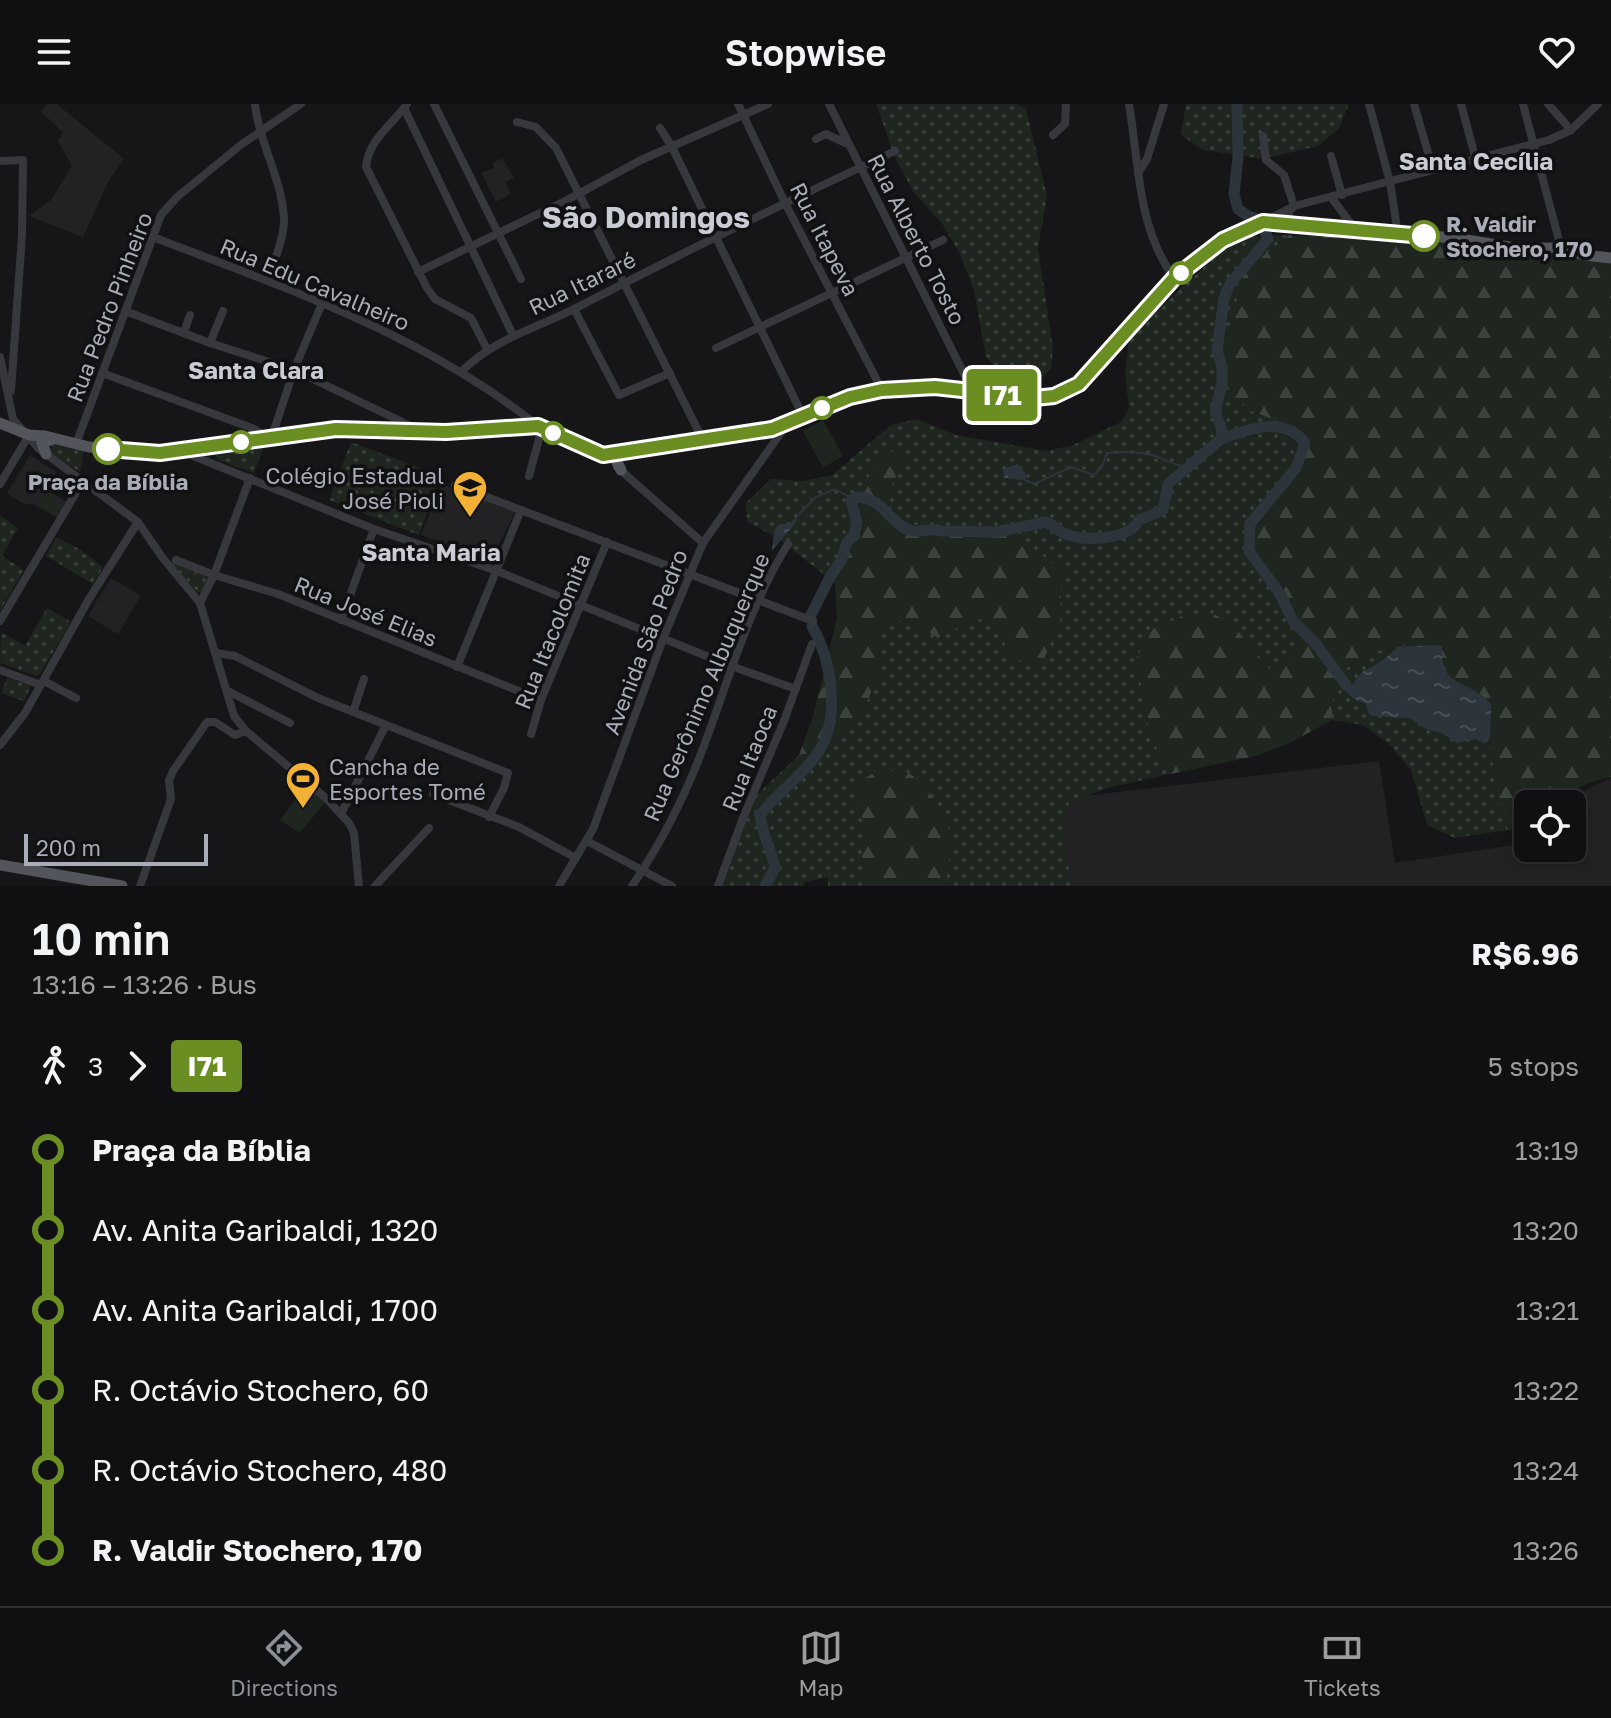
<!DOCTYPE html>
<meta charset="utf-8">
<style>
:root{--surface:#101012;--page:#1e1e20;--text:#f1f3f6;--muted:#9c9d9f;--line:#303032;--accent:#8c9099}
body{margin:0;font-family:"Golos Text",sans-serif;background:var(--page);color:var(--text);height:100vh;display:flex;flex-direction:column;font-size:30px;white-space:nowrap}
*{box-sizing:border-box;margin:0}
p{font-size:26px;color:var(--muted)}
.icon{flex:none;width:44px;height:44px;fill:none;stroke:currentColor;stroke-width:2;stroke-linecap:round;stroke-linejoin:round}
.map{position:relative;height:782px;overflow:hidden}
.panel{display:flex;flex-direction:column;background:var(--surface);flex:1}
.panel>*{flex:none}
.badge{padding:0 16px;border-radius:6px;font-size:28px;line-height:52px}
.fabs{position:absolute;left:1514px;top:686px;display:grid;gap:16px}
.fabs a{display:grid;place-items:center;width:72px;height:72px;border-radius:12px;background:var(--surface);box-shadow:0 4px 12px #0003,0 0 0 2px var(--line);font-size:40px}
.scale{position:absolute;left:24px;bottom:20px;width:184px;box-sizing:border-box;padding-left:8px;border:4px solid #a8adb8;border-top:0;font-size:22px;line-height:28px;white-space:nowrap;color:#a8adb8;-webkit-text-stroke:6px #111113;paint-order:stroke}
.map>.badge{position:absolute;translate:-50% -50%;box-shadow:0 0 0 4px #fff}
.legs{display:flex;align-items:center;gap:12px;height:88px;padding:0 32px;font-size:26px}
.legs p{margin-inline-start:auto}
.head{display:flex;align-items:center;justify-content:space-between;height:136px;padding:0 32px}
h1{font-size:44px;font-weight:600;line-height:60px}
ul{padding:0 32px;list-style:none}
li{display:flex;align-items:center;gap:28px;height:80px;font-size:30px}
li i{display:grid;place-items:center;width:12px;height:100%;margin:0 10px;background:currentColor}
li i::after{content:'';width:20px;height:20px;margin:-10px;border:6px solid;border-radius:50%;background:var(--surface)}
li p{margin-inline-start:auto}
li:first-child i{background:linear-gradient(#0000 50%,currentColor 0)}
li:last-child i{background:linear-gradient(currentColor 50%,#0000 0)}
header{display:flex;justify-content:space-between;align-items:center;height:104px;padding:0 32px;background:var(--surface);font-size:36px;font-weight:600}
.tab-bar{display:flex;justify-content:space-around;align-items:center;height:112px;border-top:2px solid var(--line);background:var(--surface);font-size:22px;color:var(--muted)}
.tab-bar a{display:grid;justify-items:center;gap:4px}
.tab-bar .current{color:var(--accent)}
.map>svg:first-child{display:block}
</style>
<header><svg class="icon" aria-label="menu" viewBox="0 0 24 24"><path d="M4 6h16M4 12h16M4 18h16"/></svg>Stopwise<svg class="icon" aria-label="heart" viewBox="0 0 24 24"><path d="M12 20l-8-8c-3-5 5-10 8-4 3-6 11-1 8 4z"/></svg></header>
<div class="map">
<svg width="1611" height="782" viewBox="0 0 1611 782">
<defs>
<pattern id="grass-dots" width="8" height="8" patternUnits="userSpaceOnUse" patternTransform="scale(2)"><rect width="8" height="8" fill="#1e261f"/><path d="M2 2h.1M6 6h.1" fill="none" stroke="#3c433d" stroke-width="1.8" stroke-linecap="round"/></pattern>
<pattern id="forest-firs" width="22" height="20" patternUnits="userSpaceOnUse" patternTransform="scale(2)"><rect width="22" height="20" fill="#1e261f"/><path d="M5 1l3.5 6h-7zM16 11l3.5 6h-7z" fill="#3c433d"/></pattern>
<pattern id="water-ripples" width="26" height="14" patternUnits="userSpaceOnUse" patternTransform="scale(2)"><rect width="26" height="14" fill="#2c353c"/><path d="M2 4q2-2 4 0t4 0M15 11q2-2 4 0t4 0" fill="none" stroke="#485056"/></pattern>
</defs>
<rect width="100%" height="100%" fill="#161618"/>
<g fill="#222225">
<path d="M48 0H57L124 55 109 76 83 133 29 112 51 96 72 62 58 37 63 28 40 7Z"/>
<path d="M502 54 514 74 505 78 511 90 496 98 481 69 494 64 493 59Z"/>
<path d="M30 351 56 368 47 385 66 398 57 414 32 399 26 401 7 389Z"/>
<path d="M442 380 515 408 491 457 421 431Z"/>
<path d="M111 474 141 492 118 530 88 512Z"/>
<path d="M1379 657 1395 759 1528 739V744H1572V700H1563L1565 696 1611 674V782H1057L1043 697Z"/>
</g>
<g fill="url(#grass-dots)">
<path d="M876 0H1017L1026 5 1047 92 1038 144 1053 245 1051 264 1033 283 1011 281 986 253 974 187 961 152 943 121 913 87 896 56Z"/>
<path d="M1186 0H1349L1339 24 1318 42 1263 55 1203 46 1181 31Z"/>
<path d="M1289 131 1244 167 1251 307 1301 326 1307 349 1291 380 1260 413 1251 446 1298 513 1297 552 1272 568 1233 521 1132 562 1141 577 1149 630 1171 670 1110 683 1069 699 1062 718 1071 782H945L951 741 947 715 925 681 855 682 862 714V782H828V773L804 778 803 782H714L744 703 799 651 830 646 880 567 877 533 885 519 908 516 938 534 977 513 1000 529 1012 555 994 423 947 429 892 415 889 390 904 349 858 388 853 439 835 479 776 433 747 418 746 399 771 375 803 377 832 371 891 321 916 315 956 331 1047 347 1073 341 1121 318 1129 304 1125 268 1129 237 1150 212 1219 150 1242 133Z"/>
<path d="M351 338 441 372 419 431 329 396Z"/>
<path d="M53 339 84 347 80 368 49 348Z"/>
<path d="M265 339 254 369 218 356 216 352 219 345Z"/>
<path d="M0 412 18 424 2 452 24 466 0 507Z"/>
<path d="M56 433 81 446 103 463 93 480 46 452Z"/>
<path d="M174 458 206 472 208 475 202 488H197L172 460Z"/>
<path d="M47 504 71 518 40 570 36 572 0 559 1 528 25 542Z"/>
<path d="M1392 540 1434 542 1486 598 1496 688 1506 726 1455 734 1427 721 1411 666 1388 639 1363 621 1332 616 1333 578 1349 562Z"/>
<path d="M7 574 31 582 24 597 1 589Z"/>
</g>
<g fill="url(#forest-firs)">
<path d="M1384 123 1424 125 1611 157V673C1590 677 1572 685 1557 700H1528V727L1506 726 1496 688 1486 598 1454 579 1434 542 1393 540 1349 562 1334 577 1332 616 1290 639 1255 652 1171 670 1149 630 1141 577 1132 562 1153 525 1187 510H1214L1233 521 1272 568 1297 551 1298 513 1251 446 1260 413 1291 380 1307 348 1301 326 1251 307 1231 290 1220 264 1244 167 1289 131 1311 132Z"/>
<path d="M886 347 905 348 889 390 893 415 947 429 994 423 1009 427 1062 466 1060 519 1041 561 1012 555 1000 529 977 513 938 534 908 516 885 519 877 533 880 567 860 614 830 646 799 651 812 616 837 514 835 479 853 439 858 388Z"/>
<path d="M877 666 907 668 925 681 947 715 951 741 945 782H862V714L855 682Z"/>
</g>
<g fill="#1e261f">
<path d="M823 316 843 352 823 364 803 327Z"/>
<path d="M44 390 61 401 55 412 38 401Z"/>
<path d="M307 681 326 697 300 729 280 716Z"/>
</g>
<g fill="url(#water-ripples)">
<path d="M1018 360 1027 372 1025 376 1004 374 1003 365Z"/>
<path d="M799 410 793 422 772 447 774 427 779 420H789Z"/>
<path d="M1436 541 1442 543C1439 586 1471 575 1491 600L1490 634 1485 639 1475 635 1457 639 1442 629 1428 626 1410 614 1373 612 1369 610 1366 600 1354 595 1345 587 1346 581H1352L1362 568 1382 557 1398 543Z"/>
</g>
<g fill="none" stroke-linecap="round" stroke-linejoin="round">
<g stroke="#2c353c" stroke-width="2">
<path d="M1025 376 1034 380 1071 363 1094 371 1102 362 1107 349C1122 348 1136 347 1152 351 1165 355 1175 363 1190 362"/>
<path d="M798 411 816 393 835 385 853 395"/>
</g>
<g stroke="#2c353c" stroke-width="11">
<path d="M1237 0 1238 53 1234 90 1238 105 1248 112 1261 116"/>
<path d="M1221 335C1249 325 1284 311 1305 339L1296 364 1250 420 1249 447 1280 490 1293 517 1316 540 1346 581"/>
<path d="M810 513 830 473 841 457 847 438 854 432 857 418 851 397 856 393C883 393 889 419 909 426 920 430 929 423 941 427L996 428 1046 418C1054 421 1059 428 1068 431 1087 437 1130 436 1139 416L1163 406 1168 380 1221 335 1222 326 1215 307 1222 280V263L1217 247 1224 194 1230 180 1268 135 1264 124"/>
<path d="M765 782 775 764C771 745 762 730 760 711 777 689 804 671 819 647 841 613 831 555 812 522"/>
</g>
<g stroke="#37383d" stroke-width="8">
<path d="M255 0C259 39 283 77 284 116 284 136 273 158 268 177"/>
<path d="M407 0C393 20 368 36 366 63L427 184 435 195 471 214 487 245"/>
<path d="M434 0 521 175"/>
<path d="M738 0 785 99 882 286"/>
<path d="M829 0 972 286"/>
<path d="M1129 0C1139 59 1137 123 1174 174"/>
<path d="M1369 0 1390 78 1398 130"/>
<path d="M1414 0 1433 66"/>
<path d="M1461 0 1476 56"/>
<path d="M1523 0 1561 144"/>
<path d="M1548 0 1571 26"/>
<path d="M404 4 513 231"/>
<path d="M517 18 536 23 556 44 703 336"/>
<path d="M660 24 671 41 803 312"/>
<path d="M1053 31 1065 20 1066 0"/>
<path d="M1263 32 1266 56 1284 71 1294 102 1289 108V113L1296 120"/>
<path d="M816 35 826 30 848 40"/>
<path d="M1331 52 1342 91"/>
<path d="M0 57 23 56 22 131 11 287"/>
<path d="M1138 69 1147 55 1164 0"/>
<path d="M1331 93 1354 124"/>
<path d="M1263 118 1294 102 1549 36 1571 26 1598 0"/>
<path d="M153 133C288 185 424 231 538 322"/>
<path d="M418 168 567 96 641 56 768 0"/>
<path d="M574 205 619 291 670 269"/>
<path d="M125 207 210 239 294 266 417 325"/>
<path d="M184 228 190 211"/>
<path d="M210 239 223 207"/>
<path d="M716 244 943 136"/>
<path d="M0 253 13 315 38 344 138 418 162 453 200 499 234 612 246 627 327 695 349 719 354 729 359 782"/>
<path d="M462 267C495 234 538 224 578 203 682 149 788 97 895 47"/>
<path d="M102 269 252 324 271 335 294 266 323 197"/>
<path d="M76 340 161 111 177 93 242 40 301 0"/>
<path d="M181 347 374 425 497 467 731 562 796 585"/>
<path d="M617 363 703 439"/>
<path d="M529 372 542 324"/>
<path d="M0 380 29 331"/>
<path d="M455 381 813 517"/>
<path d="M176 456 214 471 278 490 541 596"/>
<path d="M200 499 214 471 250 374"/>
<path d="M341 516 374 425"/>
<path d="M0 517 83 377"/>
<path d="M216 549 235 552 318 594 508 669 504 684 489 713"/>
<path d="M457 563 521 406"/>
<path d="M0 566 41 581"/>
<path d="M44 577 76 594"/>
<path d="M228 587 290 619"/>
<path d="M353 608 364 575"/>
<path d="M531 630 541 596 607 438"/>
<path d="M0 641 25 609 89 495 138 418"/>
<path d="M433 690 519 723 576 754"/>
<path d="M341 710 386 621"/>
<path d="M587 737 672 782"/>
<path d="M140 782 171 695 169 676 173 667 207 618H215L235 631 246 627"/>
<path d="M375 782 429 724"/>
<path d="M559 782 593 725 663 535 703 439 787 320"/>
<path d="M632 782C664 735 690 682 709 628 732 564 752 498 788 440"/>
<path d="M718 782 743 714 784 617 812 540"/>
</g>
<g stroke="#53555c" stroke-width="11">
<path d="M0 319 29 331 45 332 89 343 160 349 336 325 446 328 538 322 603 351 772 325 850 293 882 286 935 283 1034 294 1054 292 1079 280 1174 174 1223 136 1263 118 1454 134 1516 144H1561L1584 151 1611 154"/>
<path d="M46 350 42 339 53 335"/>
<path d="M621 366 615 354 624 348"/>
<path d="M0 761 122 782"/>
</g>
</g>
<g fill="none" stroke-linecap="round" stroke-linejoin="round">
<defs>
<path id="line-1" d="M108 345 160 349 336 325 446 328 538 322 603 351 772 325 850 293 882 286 935 283 1034 294 1054 292 1079 280 1174 174 1223 136 1263 118 1424 132"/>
</defs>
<use href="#line-1" stroke="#fff" stroke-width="18"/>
<use href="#line-1" stroke="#6b8e23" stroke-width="12"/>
</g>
<defs>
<symbol id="school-pin" viewBox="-11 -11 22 30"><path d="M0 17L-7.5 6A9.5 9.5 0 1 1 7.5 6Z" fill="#f2b134" stroke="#111113"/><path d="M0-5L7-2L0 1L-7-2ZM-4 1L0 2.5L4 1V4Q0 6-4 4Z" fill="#111"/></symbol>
<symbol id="stadium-pin" viewBox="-11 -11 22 30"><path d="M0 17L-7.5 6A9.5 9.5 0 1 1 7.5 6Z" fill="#f2b134" stroke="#111113"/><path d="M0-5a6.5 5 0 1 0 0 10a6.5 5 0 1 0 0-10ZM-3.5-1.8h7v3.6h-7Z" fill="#111"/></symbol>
</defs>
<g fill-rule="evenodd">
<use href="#school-pin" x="450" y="364" width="40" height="54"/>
<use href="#stadium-pin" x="283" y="655" width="40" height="54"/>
</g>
<g fill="#fff" stroke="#6b8e23" stroke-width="4">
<circle cx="1424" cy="132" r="14"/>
<circle cx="1181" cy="169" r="10"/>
<circle cx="822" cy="304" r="10"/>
<circle cx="553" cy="329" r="10"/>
<circle cx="241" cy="338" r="10"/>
<circle cx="108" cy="345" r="14"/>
</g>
<g text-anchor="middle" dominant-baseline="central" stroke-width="7" stroke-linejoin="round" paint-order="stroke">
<g font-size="22" font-weight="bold" fill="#a8adb8" stroke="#111113" text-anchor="start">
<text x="1446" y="119">R. Valdir<tspan x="1446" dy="25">Stochero, 170</tspan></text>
<text x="108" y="377" text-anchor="middle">Praça da Bíblia</text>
</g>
<g font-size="22" fill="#a8adb8" stroke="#111113">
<text transform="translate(825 135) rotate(63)">Rua Itapeva</text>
<text transform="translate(917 135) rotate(63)">Rua Alberto Tosto</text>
<text transform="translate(582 179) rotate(-26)">Rua Itararé</text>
<text transform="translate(315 180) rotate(23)">Rua Edu Cavalheiro</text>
<text transform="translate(109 203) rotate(-69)">Rua Pedro Pinheiro</text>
<text transform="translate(366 507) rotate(22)">Rua José Elias</text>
<text transform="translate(552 527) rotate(-68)">Rua Itacolomita</text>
<text transform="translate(645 538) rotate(-69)">Avenida São Pedro</text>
<text transform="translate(706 583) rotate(-67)">Rua Gerônimo Albuquerque</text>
<text transform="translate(749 654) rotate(-68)">Rua Itaoca</text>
</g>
<g font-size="22" fill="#a8adb8" stroke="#111113" text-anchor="end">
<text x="444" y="371">Colégio Estadual<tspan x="444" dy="25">José Pioli</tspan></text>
<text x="329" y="662" text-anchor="start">Cancha de<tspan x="329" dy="25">Esportes Tomé</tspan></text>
</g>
<g font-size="24" font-weight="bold" fill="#c9ccd4" stroke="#111113">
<text x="1476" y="56">Santa Cecília</text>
<text x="256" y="265">Santa Clara</text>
<text x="431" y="447">Santa Maria</text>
</g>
<g font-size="30" font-weight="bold" fill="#c9ccd4" stroke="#111113">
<text x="646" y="113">São Domingos</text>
</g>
</g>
</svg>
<div class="fabs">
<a><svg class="icon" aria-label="locate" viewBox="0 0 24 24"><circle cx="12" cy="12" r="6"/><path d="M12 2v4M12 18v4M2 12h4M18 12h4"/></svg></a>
</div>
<div class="scale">200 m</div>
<b class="badge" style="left:1002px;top:291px;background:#6b8e23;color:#fff">I71</b>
</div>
<section class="panel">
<div class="head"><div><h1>10 min</h1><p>13:16 – 13:26 · Bus</p></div><b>R$6.96</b></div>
<div class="legs"><svg class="icon" aria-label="walk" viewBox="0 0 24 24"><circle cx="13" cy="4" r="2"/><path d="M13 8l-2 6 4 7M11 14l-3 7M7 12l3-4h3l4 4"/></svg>3<svg class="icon" aria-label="forward" viewBox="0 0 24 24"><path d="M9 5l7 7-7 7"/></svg><b class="badge" style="background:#6b8e23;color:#fff">I71</b><p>5 stops</p></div>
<ul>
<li><i style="color:#6b8e23"></i><b>Praça da Bíblia</b><p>13:19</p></li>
<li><i style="color:#6b8e23"></i><span>Av. Anita Garibaldi, 1320</span><p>13:20</p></li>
<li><i style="color:#6b8e23"></i><span>Av. Anita Garibaldi, 1700</span><p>13:21</p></li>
<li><i style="color:#6b8e23"></i><span>R. Octávio Stochero, 60</span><p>13:22</p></li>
<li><i style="color:#6b8e23"></i><span>R. Octávio Stochero, 480</span><p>13:24</p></li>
<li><i style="color:#6b8e23"></i><b>R. Valdir Stochero, 170</b><p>13:26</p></li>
</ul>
</section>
<nav class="tab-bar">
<a class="current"><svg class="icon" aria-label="directions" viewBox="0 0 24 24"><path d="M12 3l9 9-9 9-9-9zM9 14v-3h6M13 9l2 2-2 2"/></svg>Directions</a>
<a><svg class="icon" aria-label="map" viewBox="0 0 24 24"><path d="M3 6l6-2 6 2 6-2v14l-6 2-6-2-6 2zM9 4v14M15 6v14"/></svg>Map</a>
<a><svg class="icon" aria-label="tickets" viewBox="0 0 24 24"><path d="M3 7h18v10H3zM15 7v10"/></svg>Tickets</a>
</nav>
